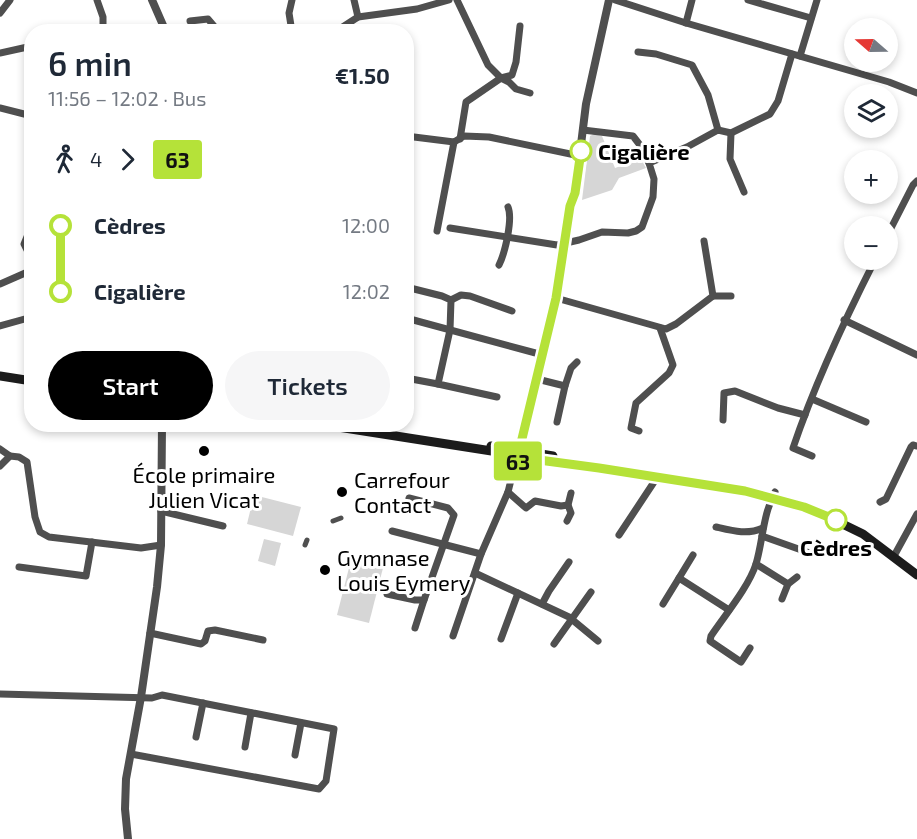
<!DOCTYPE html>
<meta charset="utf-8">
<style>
:root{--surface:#fff;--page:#f6f6f7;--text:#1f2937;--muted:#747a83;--accent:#000}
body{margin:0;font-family:"Exo 2",sans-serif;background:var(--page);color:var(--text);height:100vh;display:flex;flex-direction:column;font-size:22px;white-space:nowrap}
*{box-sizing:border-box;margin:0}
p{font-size:20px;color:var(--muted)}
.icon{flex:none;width:33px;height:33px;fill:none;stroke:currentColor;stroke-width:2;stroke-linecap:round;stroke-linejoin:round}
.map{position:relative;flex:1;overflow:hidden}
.drawer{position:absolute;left:24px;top:24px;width:390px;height:408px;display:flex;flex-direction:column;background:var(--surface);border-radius:24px;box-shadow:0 3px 9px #0003}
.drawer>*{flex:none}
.badge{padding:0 12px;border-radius:4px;font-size:21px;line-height:39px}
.needle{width:39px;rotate:290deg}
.tools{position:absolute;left:844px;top:18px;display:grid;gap:12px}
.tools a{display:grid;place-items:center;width:54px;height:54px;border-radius:50%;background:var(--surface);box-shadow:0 3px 9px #0003;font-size:30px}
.map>.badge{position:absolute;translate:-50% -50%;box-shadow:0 0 0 3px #fff}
.legs{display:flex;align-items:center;gap:9px;height:66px;padding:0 24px;font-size:20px}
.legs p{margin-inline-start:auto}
.headline{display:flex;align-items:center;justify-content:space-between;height:102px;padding:0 24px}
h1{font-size:33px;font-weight:600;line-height:45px}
.action{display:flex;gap:12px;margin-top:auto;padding:12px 24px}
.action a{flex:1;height:69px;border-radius:36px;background:var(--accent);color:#fff;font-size:24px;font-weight:600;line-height:69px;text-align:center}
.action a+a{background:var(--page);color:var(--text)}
ul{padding:0 24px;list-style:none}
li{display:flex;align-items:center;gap:21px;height:66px;font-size:22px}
li i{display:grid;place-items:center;width:9px;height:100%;margin:0 8px;background:currentColor}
li i::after{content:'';width:15px;height:15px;margin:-8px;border:4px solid;border-radius:50%;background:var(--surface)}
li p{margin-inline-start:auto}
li:first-child i{background:linear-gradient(#0000 50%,currentColor 0)}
li:last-child i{background:linear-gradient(currentColor 50%,#0000 0)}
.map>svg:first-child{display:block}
</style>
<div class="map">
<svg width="917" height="839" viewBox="0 0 917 839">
<rect width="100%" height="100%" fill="#fff"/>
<g fill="#d6d6d6">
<path d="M594 134 602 136 615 168 641 159 646 168 619 178 612 190 582 200 590 136Z"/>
<path d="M254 495 301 507 293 536 247 524Z"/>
<path d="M264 539 281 543 275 566 258 561Z"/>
<path d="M352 556 384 564 369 623 337 615Z"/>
</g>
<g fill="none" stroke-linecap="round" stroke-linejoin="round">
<g stroke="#4f4f4f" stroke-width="5">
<path d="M333 521 341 518"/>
<path d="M305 545 307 540"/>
</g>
<g stroke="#4f4f4f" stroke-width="7">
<path d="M97 0 103 17V32"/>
<path d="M292 0 289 13 292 32"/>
<path d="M354 0 358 17"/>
<path d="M457 0 488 65 501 78 466 102 460 139"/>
<path d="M615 0 686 23 889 82 917 93"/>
<path d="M748 0 811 18"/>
<path d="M0 13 10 0"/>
<path d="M190 21 208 19 219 32"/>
<path d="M686 23 692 0"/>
<path d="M520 26 516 62 512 75 501 78 509 82 516 89 530 93"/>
<path d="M335 32 358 17 417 9 449 0"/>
<path d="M638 52 656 54 692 65 708 95 718 130"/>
<path d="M0 53 32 46"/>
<path d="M800 56 817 0"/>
<path d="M0 108 32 116"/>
<path d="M583 130 633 136 643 149 649 163"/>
<path d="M731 133 730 159 744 192"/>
<path d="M406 136 454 142 464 136 489 137 580 156"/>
<path d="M31 227 24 244 32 260"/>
<path d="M450 228 557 245 579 240 602 232 628 233 636 231 642 227 653 197 654 179 649 163 687 147 718 130 731 133 770 114 778 101 792 54"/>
<path d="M437 231 454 142"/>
<path d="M888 234 913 185 917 181"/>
<path d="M499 265C505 253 513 219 508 207"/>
<path d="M0 284 32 270"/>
<path d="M406 287 442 296 451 300 450 330 438 384 497 397"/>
<path d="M713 296H731"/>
<path d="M556 298 666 329 676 324 713 296 704 241"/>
<path d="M451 300 461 295 470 296 512 311"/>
<path d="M406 318 543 355"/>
<path d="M844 320 917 355"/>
<path d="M0 326 32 317"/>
<path d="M406 378 438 384"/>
<path d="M537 379 565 386 571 368 577 362"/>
<path d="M812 399 866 422"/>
<path d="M723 420 724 393 735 391 778 408 805 415"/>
<path d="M557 422 565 386"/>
<path d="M639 431 631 428 636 403 669 373 673 365 660 328"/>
<path d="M0 449 10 456"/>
<path d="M812 456 793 448C815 383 844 321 875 260"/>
<path d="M0 466 10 456 19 457 27 462 35 517 40 532 49 537 141 548 161 545"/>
<path d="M508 492 526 508 535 501 561 506 568 505"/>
<path d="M880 502 886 499 911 447 913 445 917 446"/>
<path d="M161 511 223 526"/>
<path d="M567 521 571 513 568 505 571 493"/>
<path d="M716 527C733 531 747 535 763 528"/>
<path d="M392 531 481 554"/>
<path d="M619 535 658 476"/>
<path d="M762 536 807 552"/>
<path d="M894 556 917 514"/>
<path d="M756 564 788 584"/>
<path d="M19 567 86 576 92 542"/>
<path d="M475 573 569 617 598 641"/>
<path d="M679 578 693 555"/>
<path d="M387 594 415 600H424L454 515 448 508 409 498"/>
<path d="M782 599 788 584 797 577"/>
<path d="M542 604 549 591 569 562"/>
<path d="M663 604 679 578 729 610"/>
<path d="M415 628 424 600"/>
<path d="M150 633 201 644 205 641 208 631 215 630 263 640"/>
<path d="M453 636 481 554 508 492 516 460"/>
<path d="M501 639 518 593"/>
<path d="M554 644 591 592"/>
<path d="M750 648 741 662 710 641 711 636C725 615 748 588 756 564 763 540 763 514 775 492"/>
<path d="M0 694 152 698 162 695 334 729 326 781 319 789 131 754"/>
<path d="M196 737 203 703"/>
<path d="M245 747 251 713"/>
<path d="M295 755 301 723"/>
</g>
<g stroke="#4f4f4f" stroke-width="8">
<path d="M152 0 166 32"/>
<path d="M520 447 556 298 570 206 575 193 586 104 609 0"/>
<path d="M128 839 125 809 126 779 141 697 157 587 161 545 162 424"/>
</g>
<g stroke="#1c1c1c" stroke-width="9">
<path d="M0 376 32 381"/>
<path d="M319 424 498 452 518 461 539 460 599 468 745 491 772 497 824 515 863 534 917 575"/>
<path d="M491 446 520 447 535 453 553 456"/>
</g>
</g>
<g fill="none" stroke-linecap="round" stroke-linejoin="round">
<defs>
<path id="line-1" d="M581 151 575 193 570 206 556 298 520 447 513 450V457L518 461 539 460 599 468 745 491 804 507 836 520"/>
</defs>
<use href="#line-1" stroke="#fff" stroke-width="14"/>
<use href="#line-1" stroke="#b5e239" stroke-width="9"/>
</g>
<g fill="#fff" stroke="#b5e239" stroke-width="3">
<circle cx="581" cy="151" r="10"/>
<circle cx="836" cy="520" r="10"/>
</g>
<g fill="#000" stroke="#fff" stroke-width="2">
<circle cx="204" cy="451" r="6"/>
<circle cx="342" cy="492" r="6"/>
<circle cx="325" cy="570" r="6"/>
</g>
<g text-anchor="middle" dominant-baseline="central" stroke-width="6" stroke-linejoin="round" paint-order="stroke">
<g font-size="22" font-weight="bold" fill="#000" stroke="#fff" text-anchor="start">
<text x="598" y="151">Cigalière</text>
<text x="836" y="547" text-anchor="middle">Cèdres</text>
</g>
<g font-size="22" fill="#000" stroke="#fff" text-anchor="start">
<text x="204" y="474" text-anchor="middle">École primaire<tspan x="204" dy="25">Julien Vicat</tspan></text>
<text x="354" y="479">Carrefour<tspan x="354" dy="25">Contact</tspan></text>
<text x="337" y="557">Gymnase<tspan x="337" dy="25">Louis Eymery</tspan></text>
</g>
</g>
</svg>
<div class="tools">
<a><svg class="needle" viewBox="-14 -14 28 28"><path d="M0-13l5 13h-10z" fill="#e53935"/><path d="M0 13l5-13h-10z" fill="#747a83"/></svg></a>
<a><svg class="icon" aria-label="layers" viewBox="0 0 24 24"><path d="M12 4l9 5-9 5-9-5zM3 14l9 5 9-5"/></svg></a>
<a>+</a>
<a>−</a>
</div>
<b class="badge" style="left:518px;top:461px;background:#b5e239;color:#111">63</b>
<section class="drawer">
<div class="headline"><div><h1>6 min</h1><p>11:56 – 12:02 · Bus</p></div><b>€1.50</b></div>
<div class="legs"><svg class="icon" aria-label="walk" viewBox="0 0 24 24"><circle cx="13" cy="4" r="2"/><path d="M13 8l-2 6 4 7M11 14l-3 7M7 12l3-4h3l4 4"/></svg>4<svg class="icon" aria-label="forward" viewBox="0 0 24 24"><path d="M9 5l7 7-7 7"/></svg><b class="badge" style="background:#b5e239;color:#111">63</b></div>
<ul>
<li><i style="color:#b5e239"></i><b>Cèdres</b><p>12:00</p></li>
<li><i style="color:#b5e239"></i><b>Cigalière</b><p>12:02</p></li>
</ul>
<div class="action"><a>Start</a><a>Tickets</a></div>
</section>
</div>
